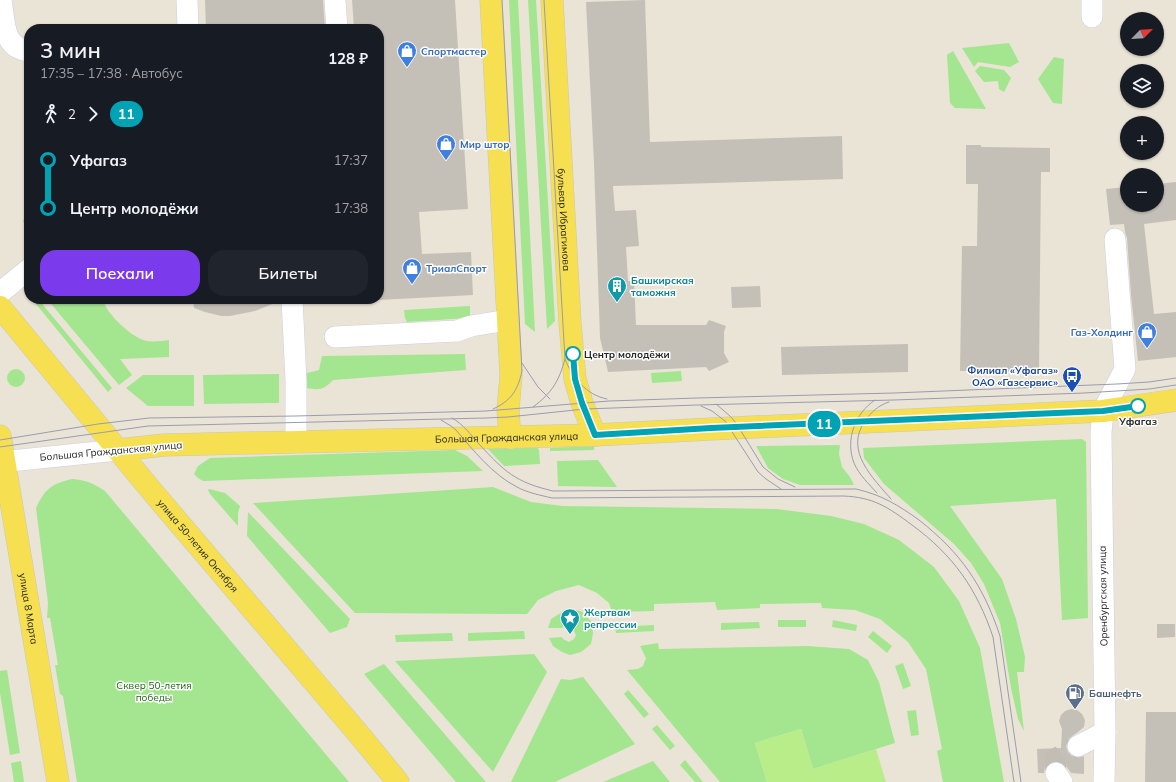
<!DOCTYPE html>
<html lang="ru">
<meta charset="utf-8">
<style>
:root{--surface:#171b24;--page:#20242c;--text:#f1f3f6;--muted:#9ea1a6;--accent:#7c3aed}
body{margin:0;font-family:Mulish,sans-serif;background:var(--page);color:var(--text);height:100vh;display:flex;flex-direction:column;font-size:15px;white-space:nowrap}
*{box-sizing:border-box;margin:0}
p{font-size:13px;color:var(--muted)}
.icon{flex:none;width:22px;height:22px;fill:none;stroke:currentColor;stroke-width:2;stroke-linecap:round;stroke-linejoin:round}
.map{position:relative;flex:1;overflow:hidden}
.drawer{position:absolute;left:24px;top:24px;width:360px;height:280px;display:flex;flex-direction:column;background:var(--surface);border-radius:16px;box-shadow:0 1px 3px #0004}
.drawer>*{flex:none}
.badge{padding:0 8px;border-radius:13px;font-size:14px;line-height:26px}
.needle{width:26px;rotate:66deg}
.controls{position:absolute;left:1120px;top:12px;display:grid;gap:8px}
.controls a{display:grid;place-items:center;width:44px;height:44px;border-radius:50%;background:var(--surface);box-shadow:0 1px 3px #0004;font-size:20px}
.map>.badge{position:absolute;translate:-50% -50%;box-shadow:0 0 0 2px #fff}
.legs{display:flex;align-items:center;gap:6px;height:44px;padding:0 16px;font-size:13px}
.legs p{margin-inline-start:auto}
.headline{display:flex;align-items:center;justify-content:space-between;height:68px;padding:0 16px}
h1{font-size:22px;font-weight:600;line-height:30px}
.action{display:flex;gap:8px;margin-top:auto;padding:8px 16px}
.action a{flex:1;height:46px;border-radius:16px;background:var(--accent);color:#fff;font-size:16px;font-weight:600;line-height:46px;text-align:center}
.action a+a{background:var(--page);color:var(--text)}
ul{padding:0 16px;list-style:none}
li{display:flex;align-items:center;gap:14px;height:48px;font-size:15px}
li i{display:grid;place-items:center;width:6px;height:100%;margin:0 5px;background:currentColor}
li i::after{content:'';width:10px;height:10px;margin:-5px;border:3px solid;border-radius:50%;background:var(--surface)}
li p{margin-inline-start:auto}
li:first-child i{background:linear-gradient(#0000 50%,currentColor 0)}
li:last-child i{background:linear-gradient(currentColor 50%,#0000 0)}
.map>svg:first-child{display:block}
</style>
<div class="map">
<svg width="1176" height="782" viewBox="0 0 1176 782">
<rect width="100%" height="100%" fill="#eae4d6"/>
<g fill="#a4e58f">
<path d="M509 0H518L535 332 525 324Z"/>
<path d="M528 0H536L555 321 547 329Z"/>
<path d="M1009 43 1019 62 1010 67 978 62 974 67 962 48Z"/>
<path d="M953 51 986 109 955 108 950 103 947 55Z"/>
<path d="M1054 57 1064 59 1062 104 1053 103 1038 79Z"/>
<path d="M980 66 1004 70 1011 78 1004 92 999 89 998 81 984 82 975 71Z"/>
<path d="M29 216V241L23 220Z"/>
<path d="M32 299H38L112 388 108 392Z"/>
<path d="M47 299H103C105 313 133 339 147 341 153 342 162 341 169 340V357L120 359 132 375 119 385Z"/>
<path d="M470 306V316L467 318 407 322 405 318 404 310Z"/>
<path d="M465 354 466 370 333 380C321 393 316 389 300 387V375L319 370 322 356Z"/>
<circle cx="16" cy="378" r="9"/>
<path d="M681 371 682 381 652 383 651 373Z"/>
<path d="M279 374V403L204 404 203 375Z"/>
<path d="M143 375H194V406H148L126 388Z"/>
<path d="M1082 439 1086 442 1088 618 1062 620 1056 499 950 506 1002 579 1016 619 1025 657 1024 672H1017L1024 731 1018 719 1011 688 1000 623 984 584 971 563 954 544 884 484 864 458 863 448Z"/>
<path d="M840 445 839 454 842 467 850 477 854 485H800L783 479 768 468 756 446Z"/>
<path d="M594 446V450L550 451V448Z"/>
<path d="M537 447 539 450 540 464 504 466 487 448Z"/>
<path d="M455 450 467 456 483 471 203 481 198 478 194 474 198 466 210 458Z"/>
<path d="M598 460 617 487 558 486 557 461Z"/>
<path d="M72 479C86 480 93 483 105 491L349 782H77L63 696 60 694 55 665H58L50 618H47L48 603 36 508C45 489 51 484 72 479Z"/>
<path d="M493 487 531 502 563 506 777 509 831 516 864 524 899 540 934 567 959 601 980 648 1004 782H943L937 751 942 749 926 669 908 642 880 619 855 610 822 608 821 603 760 604V608L717 610 715 602 654 604V611L612 612 609 603 597 593 579 585 556 591 538 600 527 614 355 613 253 503Z"/>
<path d="M209 489 225 493 240 506 238 513V526L210 494 208 490Z"/>
<path d="M248 512 350 619 347 627 330 633 247 536Z"/>
<path d="M569 609 581 611 591 621 593 633 591 644 581 652 570 655 562 652 553 646 549 638 562 637 563 639 569 642 574 639 576 635 572 627 566 625 562 628H548L551 619 559 614Z"/>
<rect x="778" y="620" width="28" height="7"/>
<path d="M833 620 857 625 856 631 832 627Z"/>
<path d="M759 622 760 628 721 630V623Z"/>
<path d="M654 625V631L616 633 615 627Z"/>
<path d="M524 631 525 639 468 641V633Z"/>
<path d="M873 631 892 646 887 653 868 637Z"/>
<path d="M452 633 453 641 396 642 395 635Z"/>
<path d="M658 643 659 649 807 646 849 649 868 660 879 682 895 743 813 769 801 729 755 743 767 782H720L627 670 638 669 643 666 646 658 640 646Z"/>
<path d="M534 654 547 672 493 772 395 661Z"/>
<path d="M903 663 911 686 903 689 895 666Z"/>
<path d="M384 664 486 782H456L364 674Z"/>
<path d="M7 670 20 753 10 755 0 693V671Z"/>
<path d="M583 677 635 744 555 782H511L561 679 570 680Z"/>
<path d="M628 690 649 714 644 718 624 694Z"/>
<path d="M916 710 919 735 911 736 907 711Z"/>
<path d="M657 725 675 746 670 750 652 729Z"/>
<path d="M685 760 703 782H695L680 765Z"/>
<path d="M21 761 24 782H14L11 763Z"/>
<path d="M653 761 670 782H603Z"/>
</g>
<path fill="#b9ed8a" d="M801 729 813 769 876 749 886 782H767L755 743Z"/>
<g fill="#c5c0b7">
<path d="M205 0H323L325 29H206Z"/>
<path d="M352 0H455L468 209 419 212 422 254 471 252 473 295 379 300V29H354Z"/>
<path d="M645 0 650 142 842 136 843 179 613 186 615 211 636 210 639 246 626 247 628 281H634L636 325H706L709 320 726 326 724 332V353L729 362 709 371 706 367 608 372 600 338 594 163 586 2Z"/>
<path d="M966 145H981V147L1050 148V172H1041L1039 372 960 371 962 246H977L978 184H966Z"/>
<path d="M1176 182V220L1144 224 1154 314 1176 312V357L1138 361 1131 295 1127 238 1125 232 1124 224 1110 225 1106 189 1127 187V205H1157V184Z"/>
<path d="M760 286 761 307 732 308 731 287Z"/>
<path d="M193 299H280V301L255 311 230 316H221L205 312 194 308Z"/>
<path d="M908 344V372L782 375 781 347Z"/>
<path d="M1157 624H1175V637L1157 638Z"/>
<path d="M1071 709 1077 710 1082 714 1085 720 1084 727 1078 732 1068 739 1066 746 1068 752 1072 756 1078 758 1084 756V774L1071 773 1066 766 1062 762 1056 761 1049 763 1045 767 1044 773H1038L1037 749 1061 748 1062 729 1059 721 1061 715 1065 711Z"/>
<path d="M1146 712H1176V782H1145Z"/>
</g>
<g fill="none" stroke-linecap="round" stroke-linejoin="round">
<path stroke="#c3beb3" stroke-width="21" stroke-dasharray="21 10" stroke-linecap="butt" d="M1056 773 1055 759 1078 746"/>
<defs>
<g id="minor">
<path d="M1 0C5 21 2 48 29 51"/>
<path d="M187 0 188 29"/>
<path d="M335 0 337 29"/>
<path d="M1092 0V17"/>
<path d="M0 293 29 269"/>
<path d="M292 299 296 381V442"/>
<path d="M335 337 457 331 471 326 508 320"/>
<path d="M0 462 118 450"/>
<path d="M1078 746 1105 732"/>
<path d="M1056 773 1062 782"/>
<path d="M1104 782 1105 732 1101 433 1103 411 1125 369 1115 239"/>
</g>
<g id="major">
<path d="M491 0 511 375 508 410 510 438"/>
<path id="s1" d="M552 0 570 323 575 379 582 403 595 435"/>
<path id="s2" d="M0 307 151 490 362 738 398 782"/>
<path id="s3" d="M0 436 58 782"/>
<path id="s4" d="M118 450 164 445 595 435 711 429 1103 411 1176 400"/>
</g>
</defs>
<use href="#minor" stroke="#cccee1" stroke-width="22"/>
<use href="#major" stroke="#c7c7c7" stroke-width="23"/>
<use href="#minor" stroke="#fff" stroke-width="21"/>
<use href="#major" stroke="#f6df50" stroke-width="22"/>
<g stroke="#9a9bb2" stroke-width="1">
<path d="M544 0 565 359C572 377 586 395 607 399"/>
<path d="M522 363 538 387 550 399"/>
<path d="M875 400C855 413 845 440 854 463 859 475 869 484 877 493"/>
<path d="M889 402C879 405 871 412 865 421 844 451 873 478 891 499"/>
<path d="M716 404 730 416 736 423 763 467 778 479 795 487"/>
<path d="M701 406 712 411 725 421 758 472 766 479 781 489"/>
<path d="M533 407C552 393 559 381 565 359"/>
<path d="M493 409C511 401 518 390 522 371L502 0"/>
<path d="M452 418C463 424 471 435 479 444 505 472 515 482 553 491L856 489C882 495 898 505 919 520 961 553 983 585 1000 636L1021 782"/>
<path d="M441 420 451 426 456 430C473 450 493 475 517 487 528 493 540 495 552 498L843 496C873 497 888 507 912 525 953 555 977 589 993 637L1014 782"/>
<path d="M0 440 98 424 149 418 296 416 486 411 609 401 697 398 894 393 1117 384 1149 382 1176 378"/>
<path d="M0 447 148 426 486 418 508 417 585 409 697 405 894 400 1084 393 1149 389 1176 385"/>
</g>
</g>
<g fill="none" stroke-linecap="round" stroke-linejoin="round">
<defs>
<path id="line-1" d="M573 354 575 379 582 403 595 435 711 428 1103 411 1138 406"/>
</defs>
<use href="#line-1" stroke="#fff" stroke-width="9"/>
<use href="#line-1" stroke="#00a3b4" stroke-width="6"/>
</g>
<defs>
<symbol id="shop-pin" viewBox="-11 -11 22 30"><path d="M0 17L-7.5 6A9.5 9.5 0 1 1 7.5 6Z" fill="#3f7fe0" stroke="#fff"/><path d="M-5-2.5h2.3a2.7 3.5 0 0 1 5.4 0H5L5.5 6h-11ZM-1.5-2.5h3a1.5 2.3 0 0 0-3 0Z" fill="#fff"/></symbol>
<symbol id="building-pin" viewBox="-11 -11 22 30"><path d="M0 17L-7.5 6A9.5 9.5 0 1 1 7.5 6Z" fill="#0f9aa8" stroke="#fff"/><path d="M-4-6H4V6H1V3H-1V6H-4ZM-2.5-4.3h1.7v1.8h-1.7ZM.8-4.3h1.7v1.8H.8ZM-2.5-1h1.7V.8h-1.7ZM.8-1h1.7V.8H.8Z" fill="#fff"/></symbol>
<symbol id="bus-pin" viewBox="-11 -11 22 30"><path d="M0 17L-7.5 6A9.5 9.5 0 1 1 7.5 6Z" fill="#1a4fb4" stroke="#fff"/><path d="M-5-6H5V4H4V6H2V4H-2V6H-4V4H-5ZM-3.5-4V0h7V-4ZM-3.5 1.2v1.5H-2V1.2ZM2 1.2v1.5H3.5V1.2Z" fill="#fff"/></symbol>
<symbol id="sight-pin" viewBox="-11 -11 22 30"><path d="M0 17L-7.5 6A9.5 9.5 0 1 1 7.5 6Z" fill="#0f9aa8" stroke="#fff"/><path d="M0-6L1.8-2.2L6-1.7L2.9 1.2L3.7 5.4L0 3.3L-3.7 5.4L-2.9 1.2L-6-1.7L-1.8-2.2Z" fill="#fff"/></symbol>
<symbol id="fuel-pin" viewBox="-11 -11 22 30"><path d="M0 17L-7.5 6A9.5 9.5 0 1 1 7.5 6Z" fill="#5c6f8a" stroke="#fff"/><path d="M-5.5-6h7V0h2V4h1.3V-2.5L3-4.5l.8-.8L6-3V5H2.5V1h-1V6h-7ZM-4.2-4.7v3.2H.2V-4.7Z" fill="#fff"/></symbol>
</defs>
<g fill-rule="evenodd">
<use href="#shop-pin" x="396" y="40" width="22" height="30"/>
<use href="#shop-pin" x="435" y="133" width="22" height="30"/>
<use href="#shop-pin" x="401" y="257" width="22" height="30"/>
<use href="#building-pin" x="606" y="275" width="22" height="30"/>
<use href="#shop-pin" x="1136" y="321" width="22" height="30"/>
<use href="#bus-pin" x="1061" y="365" width="22" height="30"/>
<use href="#sight-pin" x="559" y="607" width="22" height="30"/>
<use href="#fuel-pin" x="1064" y="682" width="22" height="30"/>
</g>
<g fill="#fff" stroke="#00a3b4" stroke-width="2">
<circle cx="573" cy="354" r="7"/>
<circle cx="1138" cy="406" r="7"/>
</g>
<g text-anchor="middle" dominant-baseline="central" stroke-width="3" stroke-linejoin="round" paint-order="stroke">
<g font-size="10" font-weight="bold" fill="#366cbe" stroke="#fff" text-anchor="start">
<text x="421" y="51">Спортмастер</text>
<text x="460" y="144">Мир штор</text>
<text x="426" y="268">ТриалСпорт</text>
<text x="1133" y="332" text-anchor="end">Газ-Холдинг</text>
</g>
<g font-size="10" fill="#262626" stroke="#fff">
<text stroke="none"><textPath href="#s1" startOffset="220">бульвар Ибрагимова</textPath></text>
<text stroke="none"><textPath href="#s4" startOffset="389">Большая Гражданская улица</textPath></text>
<text transform="translate(111 451) rotate(-5)">Большая Гражданская улица</text>
<text stroke="none"><textPath href="#s2" startOffset="310">улица 50-летия Октября</textPath></text>
<text transform="translate(1103 596) rotate(-91)">Оренбургская улица</text>
<text stroke="none"><textPath href="#s3" startOffset="175">улица 8 Марта</textPath></text>
</g>
<g font-size="10" font-weight="bold" fill="#0d838f" stroke="#fff" text-anchor="start">
<text x="631" y="280">Башкирская<tspan x="631" dy="12">таможня</tspan></text>
<text x="584" y="612">Жертвам<tspan x="584" dy="12">репрессии</tspan></text>
</g>
<g font-size="10" font-weight="bold" fill="#262626" stroke="#fff" text-anchor="start">
<text x="584" y="354">Центр молодёжи</text>
<text x="1138" y="421" text-anchor="middle">Уфагаз</text>
</g>
<g font-size="10" font-weight="bold" fill="#164399" stroke="#fff" text-anchor="end">
<text x="1058" y="370">Филиал «Уфагаз»<tspan x="1058" dy="12">ОАО «Газсервис»</tspan></text>
</g>
<g font-size="10" fill="#1e6415" stroke="#fff">
<text x="154" y="685">Сквер 50-летия<tspan x="154" dy="12">победы</tspan></text>
</g>
<g font-size="10" font-weight="bold" fill="#4e5e75" stroke="#fff" text-anchor="start">
<text x="1089" y="693">Башнефть</text>
</g>
</g>
</svg>
<div class="controls">
<a><svg class="needle" viewBox="-14 -14 28 28"><path d="M0-13l5 13h-10z" fill="#e53935"/><path d="M0 13l5-13h-10z" fill="#9ea1a6"/></svg></a>
<a><svg class="icon" aria-label="layers" viewBox="0 0 24 24"><path d="M12 4l9 5-9 5-9-5zM3 14l9 5 9-5"/></svg></a>
<a>+</a>
<a>−</a>
</div>
<b class="badge" style="left:824px;top:424px;background:#00a3b4;color:#fff">11</b>
<section class="drawer">
<div class="headline"><div><h1>3 мин</h1><p>17:35 – 17:38 · Автобус</p></div><b>128 ₽</b></div>
<div class="legs"><svg class="icon" aria-label="walk" viewBox="0 0 24 24"><circle cx="13" cy="4" r="2"/><path d="M13 8l-2 6 4 7M11 14l-3 7M7 12l3-4h3l4 4"/></svg>2<svg class="icon" aria-label="forward" viewBox="0 0 24 24"><path d="M9 5l7 7-7 7"/></svg><b class="badge" style="background:#00a3b4;color:#fff">11</b></div>
<ul>
<li><i style="color:#00a3b4"></i><b>Уфагаз</b><p>17:37</p></li>
<li><i style="color:#00a3b4"></i><b>Центр молодёжи</b><p>17:38</p></li>
</ul>
<div class="action"><a>Поехали</a><a>Билеты</a></div>
</section>
</div>
